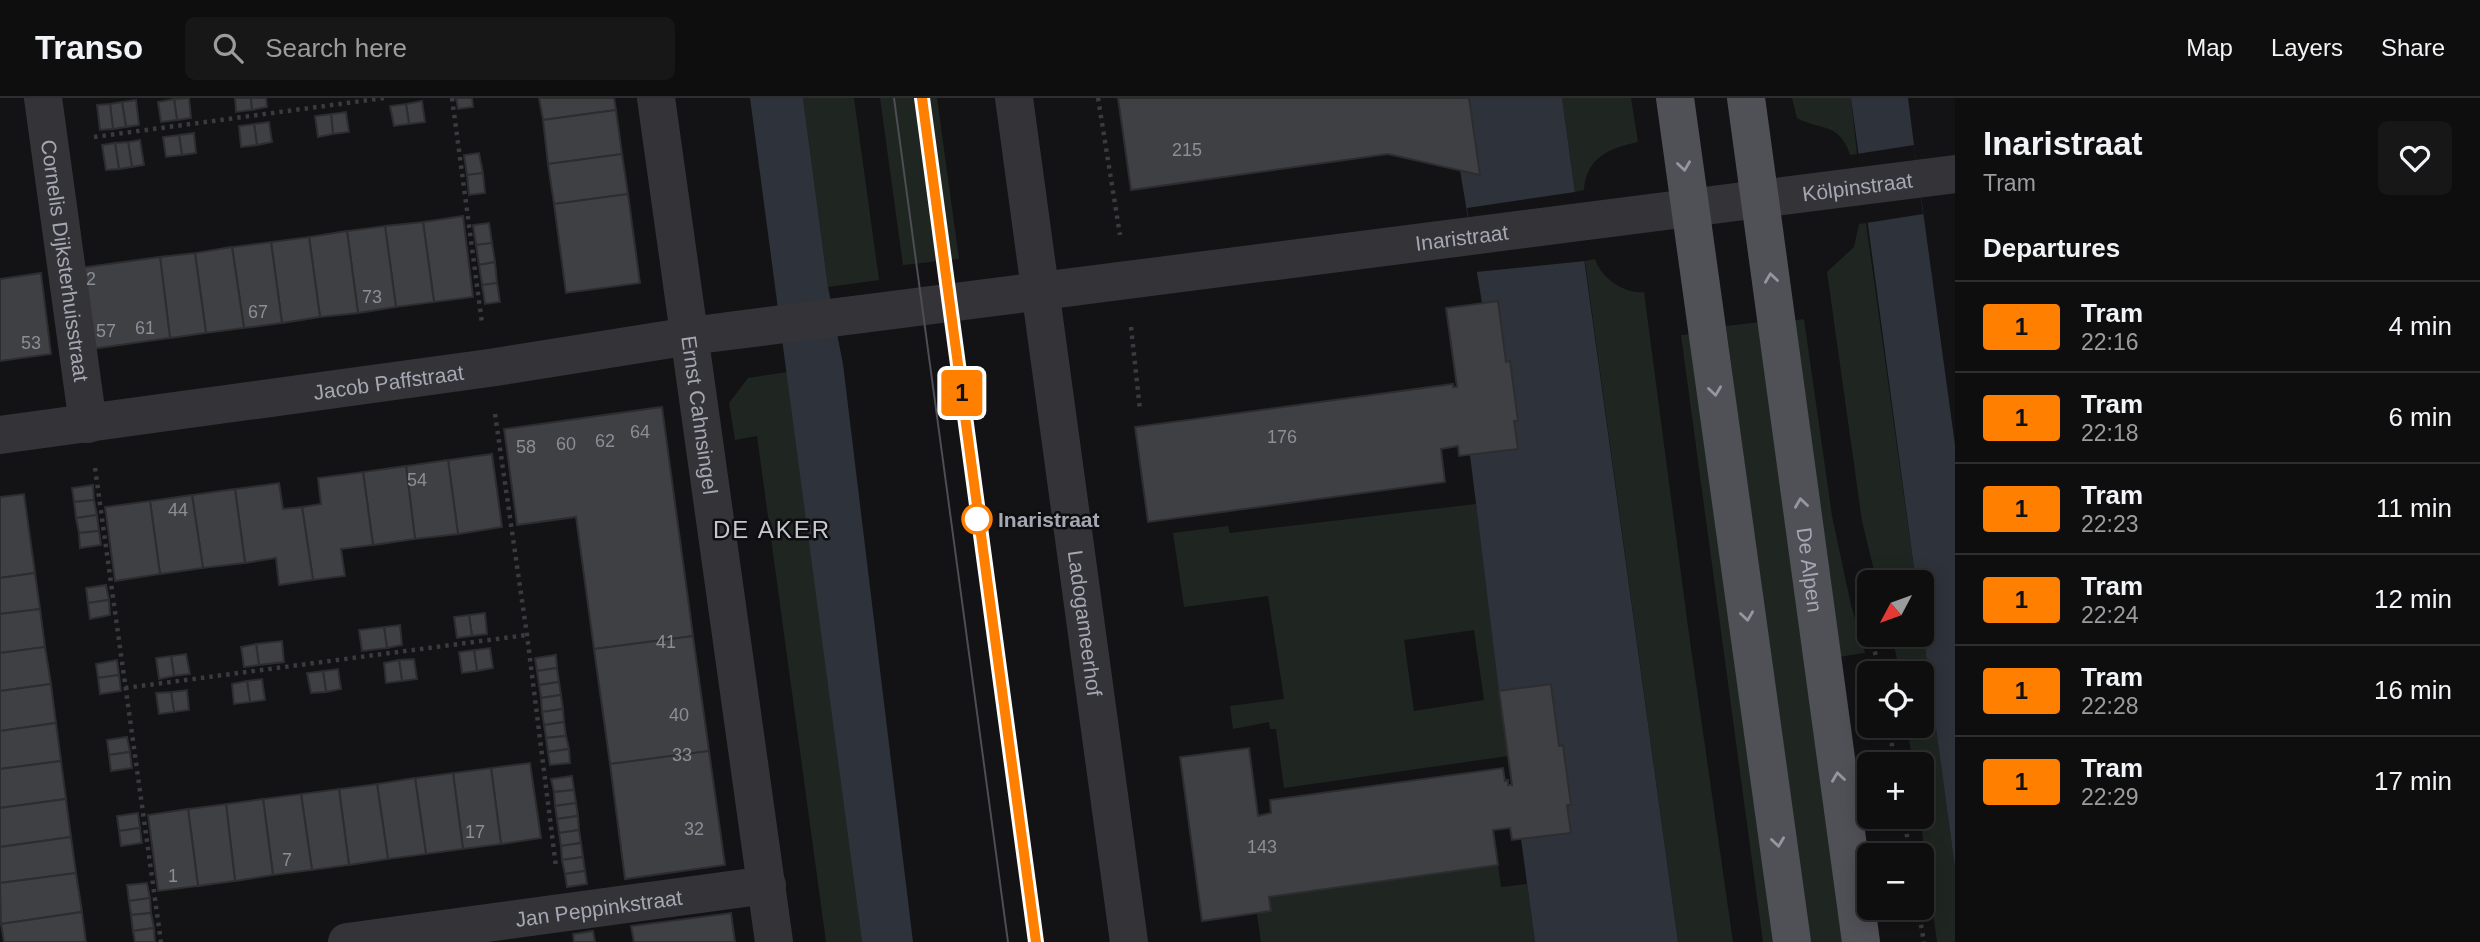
<!DOCTYPE html>
<meta charset="utf-8">
<style>
:root{--surface:#0e0e0f;--page:#171718;--text:#f1f3f6;--muted:#9b9c9e;--line:#2e2e2f}
body{margin:0;font-family:Arial,sans-serif;background:var(--page);color:var(--text);height:100vh;display:flex;flex-direction:column;font-size:26px;white-space:nowrap}
*{box-sizing:border-box;margin:0}
p{font-size:23px;color:var(--muted)}
.icon{flex:none;width:38px;height:38px;fill:none;stroke:currentColor;stroke-width:2;stroke-linecap:round;stroke-linejoin:round}
.map{position:relative;flex:1;overflow:hidden}
.drawer{display:flex;flex-direction:column;background:var(--surface);width:525px}
.drawer>*{flex:none}
.badge{padding:0 14px;border-radius:5px;font-size:24px;line-height:46px}
.needle{width:46px;rotate:229deg}
.fabs{position:absolute;left:1857px;top:472px;display:grid;gap:14px}
.fabs a{display:grid;place-items:center;width:77px;height:77px;border-radius:10px;background:var(--surface);box-shadow:0 4px 18px #0003,0 0 0 2px var(--line);font-size:35px}
.map>.badge{position:absolute;translate:-50% -50%;box-shadow:0 0 0 4px #fff}
h2{padding:0 28px;font-size:26px;line-height:63px}
.round{display:grid;place-items:center;flex:none;width:74px;height:74px;border-radius:10px;background:var(--page)}
.overview{display:flex;align-items:center;justify-content:space-between;height:119px;padding:0 28px}
h1{font-size:33px;font-weight:700;line-height:52px}
ul{padding:0;list-style:none}
li{display:flex;align-items:center;gap:21px;height:91px;padding:0 28px;border-top:2px solid var(--line)}
li div{flex:1}
li b{display:block;font-size:26px}
li em{font-style:normal}
li .badge{min-width:77px;font-weight:700;text-align:center}
header{display:flex;align-items:center;gap:42px;box-sizing:border-box;height:98px;padding:0 35px;background:var(--surface);border-bottom:2px solid var(--line)}
header strong{font-size:33px}
nav{display:flex;gap:38px;margin-inline-start:auto;font-size:24px}
.search{width:490px;height:63px;background:var(--page);display:flex;align-items:center;gap:18px;box-sizing:border-box;padding:0 24px;border-radius:10px;color:var(--muted);font-size:26px}
main{display:flex;flex:1;min-height:0}
.map>svg:first-child{display:block}
</style>
<header>
<strong>Transo</strong>
<div class="search"><svg class="icon" aria-label="search" viewBox="0 0 24 24"><circle cx="10" cy="10" r="6"/><path d="M15 15l6 6"/></svg>Search here</div>
<nav><a>Map</a><a>Layers</a><a>Share</a></nav>
</header>
<main>
<div class="map">
<svg width="1955" height="844" viewBox="0 0 1955 844">
<rect width="100%" height="100%" fill="#131214"/>
<g fill="#1f2621" fill-rule="evenodd">
<path d="M803 0H854L879 182 828 189Z"/>
<path d="M880 0H937L959 161 903 167Z"/>
<path d="M1562 0H1631L1638 44C1609 50 1586 60 1584 92L1575 94Z"/>
<path d="M1792 0H1851L1857 56 1850 57C1840 24 1821 33 1797 20Z"/>
<path d="M1866 125 1916 485H1877L1862 423 1827 174 1854 149 1859 126Z"/>
<path d="M1595 161C1601 180 1624 196 1644 194L1688 529 1733 844H1678L1585 163Z"/>
<path d="M1804 221 1832 418 1851 507 1865 555 1838 559 1791 223Z"/>
<path d="M1760 224 1845 844H1809L1726 228Z"/>
<path d="M1694 236 1777 844H1763L1681 237Z"/>
<path d="M787 274 862 844H826L757 338 735 342 729 305 748 280Z"/>
<path d="M1476 406 1508 658 1284 690 1276 631H1270L1269 624 1233 631 1230 608 1284 601 1268 498 1184 509 1173 435 1228 428 1230 435ZM1474 532 1484 602 1414 613 1404 542Z"/>
<path d="M1922 528 1955 770V844H1937L1920 719 1922 667H1913L1907 628H1922V576H1900L1892 537H1922Z"/>
<path d="M1498 767 1501 789 1527 786 1535 844H1261L1257 816 1271 813 1269 799Z"/>
</g>
<g fill="#2d323b">
<path d="M750 0H803L828 189 843 266 913 844H862Z"/>
<path d="M1469 0H1562L1678 844H1535L1521 741 1571 706 1563 648H1559L1551 586 1499 593 1470 357 1517 351 1514 323H1518L1510 264H1506L1498 203 1482 205 1460 72 1480 76Z"/>
<path d="M1851 0H1908L1914 47 1955 347V770L1922 528V485H1916Z"/>
</g>
<g fill="#131214">
<path d="M1914 47 1923 116 1866 125 1857 56Z"/>
<path d="M1575 94 1585 163 1476 174 1467 110Z"/>
</g>
<g fill="#3f4044" stroke="#2d2d30" stroke-width="2">
<path d="M189 0 191 20 177 22 174 1Z"/>
<path d="M235 0H251L252 12 236 14Z"/>
<path d="M251 0H266L267 9 252 12Z"/>
<path d="M456 0H472L473 9 458 11Z"/>
<path d="M539 0H614L616 12 543 22Z"/>
<path d="M1118 0H1469L1480 77 1388 56 1131 92Z"/>
<path d="M174 1 177 22 161 24 158 4Z"/>
<path d="M136 2 139 27 126 29 122 4Z"/>
<path d="M422 3 425 24 409 26 406 6Z"/>
<path d="M122 4 126 29 113 31 110 6Z"/>
<path d="M110 6 113 31 100 32 97 7Z"/>
<path d="M406 6 409 26 394 28 390 8Z"/>
<path d="M616 12 622 56 548 66 543 22Z"/>
<path d="M346 14 349 34 333 36 331 16Z"/>
<path d="M331 16 333 36 318 39 315 18Z"/>
<path d="M269 24 272 44 257 47 254 26Z"/>
<path d="M254 26 257 47 241 49 239 28Z"/>
<path d="M194 35 196 55 182 57 179 37Z"/>
<path d="M179 37 182 57 166 59 163 39Z"/>
<path d="M140 42 144 67 132 69 128 44Z"/>
<path d="M128 44 132 69 119 71 115 45Z"/>
<path d="M115 45 119 71 106 72 102 47Z"/>
<path d="M479 55 483 75 467 77 464 57Z"/>
<path d="M622 56 628 96 554 106 548 66Z"/>
<path d="M483 75 485 95 469 97 467 77Z"/>
<path d="M628 96 640 185 566 195 554 106Z"/>
<path d="M463 118 473 199 434 204 423 124Z"/>
<path d="M423 124 434 204 396 209 385 128Z"/>
<path d="M489 125 492 145 476 147 473 127Z"/>
<path d="M385 128 396 209 358 215 347 133Z"/>
<path d="M347 133 358 215 320 219 309 139Z"/>
<path d="M309 139 320 219 282 225 271 144Z"/>
<path d="M271 144 282 225 244 230 232 149Z"/>
<path d="M492 145 495 164 479 167 476 147Z"/>
<path d="M232 149 244 230 206 235 195 155Z"/>
<path d="M195 155 206 235 170 240 160 159Z"/>
<path d="M160 159 170 240 91 251 79 170Z"/>
<path d="M495 164 497 185 482 187 479 167Z"/>
<path d="M41 175 51 256 0 263V181Z"/>
<path d="M497 185 500 204 485 206 482 187Z"/>
<path d="M1498 203 1506 264 1510 263 1518 323H1514L1518 351 1459 358 1458 348 1441 351 1445 384 1148 424 1135 329 1453 286V289H1457L1446 210Z"/>
<path d="M662 309 693 538 594 551 576 419 517 427 504 331Z"/>
<path d="M492 356 502 429 458 436 448 362Z"/>
<path d="M448 362 458 436 415 441 406 368Z"/>
<path d="M406 368 415 441 373 447 363 374Z"/>
<path d="M363 374 373 447 341 451 345 478 313 482 302 409 321 406 318 380Z"/>
<path d="M279 385 283 411 302 409 313 482 279 487 276 460 245 465 235 391Z"/>
<path d="M93 387 94 402 74 404 72 390Z"/>
<path d="M235 391 245 465 203 470 192 397Z"/>
<path d="M24 396 35 475 0 480V399Z"/>
<path d="M192 397 203 470 160 476 150 403Z"/>
<path d="M94 402 97 417 76 420 74 404Z"/>
<path d="M150 403 160 476 115 483 105 409Z"/>
<path d="M97 417 99 433 79 435 76 420Z"/>
<path d="M99 433 101 447 80 450 79 435Z"/>
<path d="M35 475 40 511 0 516V480Z"/>
<path d="M106 487 109 502 88 505 86 490Z"/>
<path d="M109 502 110 517 90 521 88 505Z"/>
<path d="M40 511 45 549 0 555V516Z"/>
<path d="M485 515 487 536 472 538 469 517Z"/>
<path d="M469 517 472 538 457 540 454 519Z"/>
<path d="M400 527 402 547 387 550 384 529Z"/>
<path d="M384 529 387 550 362 553 359 532Z"/>
<path d="M693 538 709 653 610 666 594 551Z"/>
<path d="M282 543 284 564 259 567 256 546Z"/>
<path d="M256 546 259 567 244 569 241 549Z"/>
<path d="M45 549 51 586 0 593V555Z"/>
<path d="M490 550 493 570 477 573 474 552Z"/>
<path d="M474 552 477 573 462 575 459 554Z"/>
<path d="M186 556 190 576 174 578 171 558Z"/>
<path d="M556 557 557 570 537 573 535 560Z"/>
<path d="M171 558 174 578 159 581 156 560Z"/>
<path d="M414 561 417 581 402 583 399 562Z"/>
<path d="M117 562 119 577 98 580 96 566Z"/>
<path d="M399 562 402 583 386 585 384 565Z"/>
<path d="M557 570 559 584 539 587 537 573Z"/>
<path d="M338 571 341 591 326 594 323 573Z"/>
<path d="M323 573 326 594 311 595 307 575Z"/>
<path d="M119 577 121 593 100 596 98 580Z"/>
<path d="M262 581 265 602 250 604 247 583Z"/>
<path d="M247 583 250 604 234 606 232 586Z"/>
<path d="M559 584 561 597 541 600 539 587Z"/>
<path d="M51 586 56 625 0 633V593Z"/>
<path d="M1551 586 1559 648 1563 647 1571 707H1567L1571 735 1512 742 1510 730 1493 732 1498 767 1269 799 1271 813 1202 823 1180 659 1249 650 1258 718 1271 715 1270 702 1503 670 1505 683 1508 682V687H1512L1499 593Z"/>
<path d="M187 592 189 612 174 614 171 594Z"/>
<path d="M171 594 174 614 159 616 156 595Z"/>
<path d="M561 597 563 611 542 614 541 600Z"/>
<path d="M563 611 564 624 544 627 542 614Z"/>
<path d="M564 624 566 638 546 640 544 627Z"/>
<path d="M56 625 61 663 0 671V633Z"/>
<path d="M566 638 569 651 548 654 546 640Z"/>
<path d="M127 639 130 654 109 657 107 642Z"/>
<path d="M569 651 570 665 550 667 548 654Z"/>
<path d="M709 653 725 767 625 781 610 666Z"/>
<path d="M130 654 132 670 111 673 109 657Z"/>
<path d="M61 663 66 701 0 710V671Z"/>
<path d="M530 665 541 740 501 746 491 670Z"/>
<path d="M491 670 501 746 463 751 453 675Z"/>
<path d="M453 675 463 751 426 756 415 680Z"/>
<path d="M572 678 574 692 554 694 551 681Z"/>
<path d="M415 680 426 756 388 761 377 686Z"/>
<path d="M377 686 388 761 349 767 339 691Z"/>
<path d="M339 691 349 767 312 772 301 696Z"/>
<path d="M574 692 576 705 555 708 554 694Z"/>
<path d="M301 696 312 772 273 777 263 701Z"/>
<path d="M66 701 71 739 0 749V710Z"/>
<path d="M263 701 273 777 235 783 226 706Z"/>
<path d="M576 705 578 718 557 721 555 708Z"/>
<path d="M226 706 235 783 198 788 188 711Z"/>
<path d="M188 711 198 788 158 793 148 717Z"/>
<path d="M138 715 140 730 119 733 117 718Z"/>
<path d="M578 718 579 732 559 735 557 721Z"/>
<path d="M140 730 142 745 121 748 119 733Z"/>
<path d="M579 732 581 745 561 748 559 735Z"/>
<path d="M71 739 76 775 0 785V749Z"/>
<path d="M581 745 583 759 562 762 561 748Z"/>
<path d="M583 759 585 773 565 776 562 762Z"/>
<path d="M585 773 587 786 567 789 565 776Z"/>
<path d="M76 775 82 814 1 826 0 785Z"/>
<path d="M147 785 150 800 129 803 127 787Z"/>
<path d="M150 800 151 815 131 817 129 803Z"/>
<path d="M82 814 86 844H4L1 826Z"/>
<path d="M151 815 154 830 133 833 131 817Z"/>
<path d="M731 815 735 844H634L631 828Z"/>
<path d="M154 830 155 844H135L133 833Z"/>
<path d="M593 833 595 844H574L573 836Z"/>
</g>
<g fill="none" stroke-linecap="round" stroke-linejoin="round">
<g stroke="#3a3a3f" stroke-width="4.5" stroke-dasharray="3.5 5" stroke-linecap="butt">
<path d="M452 0 482 225"/>
<path d="M1098 0 1120 137"/>
<path d="M94 39 384 0"/>
<path d="M1131 229 1140 312"/>
<path d="M495 316 527 537 556 769"/>
<path d="M95 370 161 844"/>
<path d="M1871 537 1880 576"/>
<path d="M125 590 527 537"/>
<path d="M1889 628 1895 667"/>
<path d="M1904 719 1910 758"/>
<path d="M1918 810 1924 844"/>
</g>
<g stroke="#343438" stroke-width="38">
<path id="s1" d="M43 0 88 326"/>
<path id="s2" d="M656 0 774 844"/>
<path id="s3" d="M1014 0 1129 844"/>
<path id="s4" d="M0 337 489 270 690 238 1955 76"/>
<path id="s5" d="M347 844 767 787"/>
</g>
<g stroke="#505057" stroke-width="38">
<path d="M1675 0 1792 844"/>
<path id="s6" d="M1746 0 1861 844"/>
</g>
<g stroke="#4d4d53" stroke-width="2">
<path d="M894 0 1008 844"/>
<path d="M922 0 1036 844"/>
</g>
</g>
<defs><path id="oneway-chevron" d="M-2-3.5L2.5 0L-2 3.5" fill="none" stroke-width="1.6" stroke-linecap="round" stroke-linejoin="round" transform="scale(1.75)"/></defs>
<g stroke="#9496a1">
<use href="#oneway-chevron" transform="translate(1684 68) rotate(82)"/>
<use href="#oneway-chevron" transform="translate(1771 180) rotate(-98)"/>
<use href="#oneway-chevron" transform="translate(1715 293) rotate(82)"/>
<use href="#oneway-chevron" transform="translate(1801 405) rotate(-98)"/>
<use href="#oneway-chevron" transform="translate(1747 518) rotate(82)"/>
<use href="#oneway-chevron" transform="translate(1838 679) rotate(-98)"/>
<use href="#oneway-chevron" transform="translate(1778 744) rotate(82)"/>
</g>
<g fill="none" stroke-linecap="round" stroke-linejoin="round">
<defs>
<path id="line" d="M922 0 1036 844"/>
</defs>
<use href="#line" stroke="#fff" stroke-width="16"/>
<use href="#line" stroke="#ff7f00" stroke-width="10"/>
</g>
<circle fill="#fff" stroke="#ff7f00" stroke-width="3.5" cx="977" cy="421" r="14"/>
<g text-anchor="middle" dominant-baseline="central" stroke-width="5" stroke-linejoin="round" paint-order="stroke">
<g font-size="18" fill="#8c8d97">
<text x="1187" y="52">215</text>
<text x="91" y="181">2</text>
<text x="372" y="199">73</text>
<text x="258" y="214">67</text>
<text x="145" y="230">61</text>
<text x="106" y="233">57</text>
<text x="31" y="245">53</text>
<text x="640" y="334">64</text>
<text x="1282" y="339">176</text>
<text x="605" y="343">62</text>
<text x="566" y="346">60</text>
<text x="526" y="349">58</text>
<text x="417" y="382">54</text>
<text x="178" y="412">44</text>
<text x="666" y="544">41</text>
<text x="679" y="617">40</text>
<text x="682" y="657">33</text>
<text x="694" y="731">32</text>
<text x="475" y="734">17</text>
<text x="1262" y="749">143</text>
<text x="287" y="762">7</text>
<text x="173" y="778">1</text>
</g>
<g font-size="21" fill="#a5a7b3" stroke="#0e0d0f">
<text stroke="none"><textPath href="#s4" startOffset="1874">Kölpinstraat</textPath></text>
<text stroke="none"><textPath href="#s4" startOffset="1475">Inaristraat</textPath></text>
<text stroke="none"><textPath href="#s1" startOffset="164">Cornelis Dijksterhuisstraat</textPath></text>
<text stroke="none"><textPath href="#s4" startOffset="392">Jacob Paffstraat</textPath></text>
<text stroke="none"><textPath href="#s2" startOffset="320">Ernst Cahnsingel</textPath></text>
<text stroke="none"><textPath href="#s6" startOffset="476">De Alpen</textPath></text>
<text stroke="none"><textPath href="#s3" startOffset="530">Ladogameerhof</textPath></text>
<text stroke="none"><textPath href="#s5" startOffset="254">Jan Peppinkstraat</textPath></text>
</g>
<g font-size="21" font-weight="bold" fill="#a5a7b3" stroke="#0e0d0f" text-anchor="start">
<text x="998" y="421">Inaristraat</text>
</g>
<g font-size="24" letter-spacing="2" fill="#c6c6cf" stroke="#0e0d0f">
<text x="772" y="431">DE AKER</text>
</g>
</g>
</svg>
<div class="fabs">
<a><svg class="needle" viewBox="-14 -14 28 28"><path d="M0-13l5 13h-10z" fill="#e53935"/><path d="M0 13l5-13h-10z" fill="#9b9c9e"/></svg></a>
<a><svg class="icon" aria-label="locate" viewBox="0 0 24 24"><circle cx="12" cy="12" r="6"/><path d="M12 2v4M12 18v4M2 12h4M18 12h4"/></svg></a>
<a>+</a>
<a>−</a>
</div>
<b class="badge" style="left:962px;top:295px;background:#ff7f00;color:#111">1</b>
</div>
<section class="drawer">
<div class="overview"><div><h1>Inaristraat</h1><p>Tram</p></div><a class="round"><svg class="icon" aria-label="heart" viewBox="0 0 24 24"><path d="M12 20l-8-8c-3-5 5-10 8-4 3-6 11-1 8 4z"/></svg></a></div>
<h2>Departures</h2>
<ul>
<li><span class="badge" style="background:#ff7f00;color:#111">1</span><div><b>Tram</b><p>22:16</p></div><em>4 min</em></li>
<li><span class="badge" style="background:#ff7f00;color:#111">1</span><div><b>Tram</b><p>22:18</p></div><em>6 min</em></li>
<li><span class="badge" style="background:#ff7f00;color:#111">1</span><div><b>Tram</b><p>22:23</p></div><em>11 min</em></li>
<li><span class="badge" style="background:#ff7f00;color:#111">1</span><div><b>Tram</b><p>22:24</p></div><em>12 min</em></li>
<li><span class="badge" style="background:#ff7f00;color:#111">1</span><div><b>Tram</b><p>22:28</p></div><em>16 min</em></li>
<li><span class="badge" style="background:#ff7f00;color:#111">1</span><div><b>Tram</b><p>22:29</p></div><em>17 min</em></li>
</ul>
</section>
</main>
